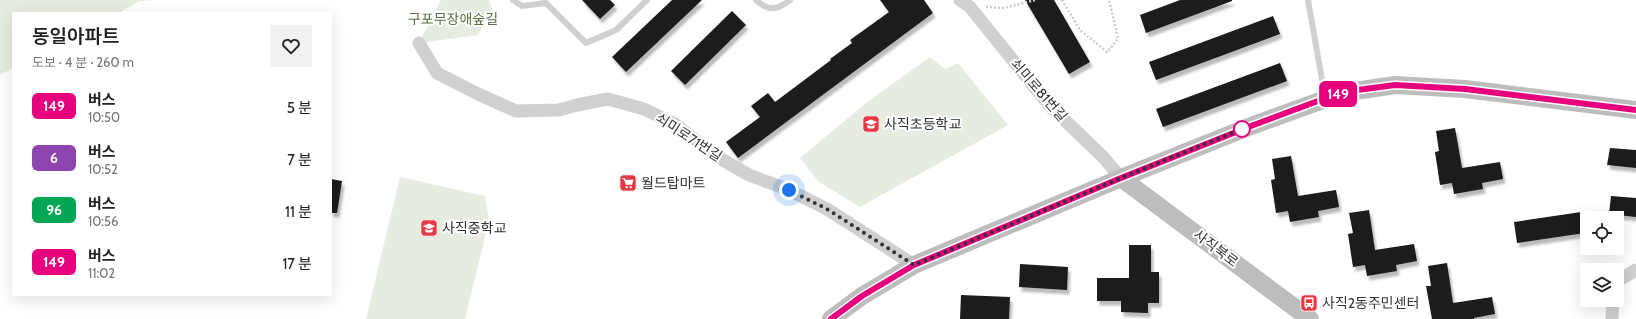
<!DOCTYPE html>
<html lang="ko">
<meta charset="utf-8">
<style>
:root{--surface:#fff;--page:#f2f2f2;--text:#202124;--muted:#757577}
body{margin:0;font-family:Cabin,"Noto Sans KR",sans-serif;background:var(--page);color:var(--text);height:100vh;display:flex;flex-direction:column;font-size:15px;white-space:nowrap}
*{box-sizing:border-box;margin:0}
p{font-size:13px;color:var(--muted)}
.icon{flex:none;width:22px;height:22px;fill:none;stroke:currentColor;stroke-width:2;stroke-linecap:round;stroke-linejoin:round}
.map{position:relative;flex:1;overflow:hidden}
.sheet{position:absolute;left:12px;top:12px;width:320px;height:284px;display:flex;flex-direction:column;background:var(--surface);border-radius:0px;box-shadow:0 4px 16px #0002}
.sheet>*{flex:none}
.badge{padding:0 8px;border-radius:6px;font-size:14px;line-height:26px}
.buttons{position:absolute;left:1580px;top:211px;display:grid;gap:8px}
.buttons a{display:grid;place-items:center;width:44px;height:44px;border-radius:0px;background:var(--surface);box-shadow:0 4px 16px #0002;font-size:20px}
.you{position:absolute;width:20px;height:20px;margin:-10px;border:3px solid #fff;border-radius:50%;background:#1a73e8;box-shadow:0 0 0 6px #1a73e833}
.map>.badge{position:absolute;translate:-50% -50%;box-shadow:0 0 0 2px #fff}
.round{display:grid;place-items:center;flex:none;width:42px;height:42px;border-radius:0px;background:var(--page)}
.summary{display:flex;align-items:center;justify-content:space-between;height:68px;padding:0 20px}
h1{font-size:19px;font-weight:600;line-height:30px}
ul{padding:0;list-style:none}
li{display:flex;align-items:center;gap:12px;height:52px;padding:0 20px}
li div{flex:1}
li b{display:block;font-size:15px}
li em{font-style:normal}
li .badge{min-width:44px;font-weight:700;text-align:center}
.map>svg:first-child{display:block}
</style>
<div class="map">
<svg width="1636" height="319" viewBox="0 0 1636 319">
<defs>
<filter id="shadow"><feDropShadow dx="2.5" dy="4.5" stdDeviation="1" flood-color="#0004"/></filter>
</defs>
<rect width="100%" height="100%" fill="#fff"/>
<g fill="#e6ecdf">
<path d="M0 0H156L140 1 118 13H13V68L0 75Z"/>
<path d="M441 0H489L492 9 478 35 419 43Z"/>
<path d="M930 57 945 69 958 63 1008 125 860 207 819 182 800 158 866 103Z"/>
<path d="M400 177 485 196 489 221 465 319H366Z"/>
</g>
<g fill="#1a1a1a" filter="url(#shadow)">
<path d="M582 0H610L615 5 600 19Z"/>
<path d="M672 0H702L626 72 612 57Z"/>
<path d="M880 0H924L933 13 738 158 726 142 760 117 751 106 768 93 775 102 831 60 830 59 852 43 850 40 889 12Z"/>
<path d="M1025 0H1054L1090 62 1069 74Z"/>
<path d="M1180 0H1232V1L1146 33 1140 15Z"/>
<path d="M732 11 746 25 685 85 671 71Z"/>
<path d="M1273 16 1280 34 1156 80 1149 62Z"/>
<path d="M1280 63 1287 81 1163 127 1156 109Z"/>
<path d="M1455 128 1462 168 1500 162 1503 179 1482 183 1483 189 1454 194 1452 183 1440 185 1435 152 1439 151 1436 131Z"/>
<path d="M1610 148 1636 150V168L1607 165Z"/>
<path d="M1291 156 1298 196 1336 190 1339 207 1318 211 1319 217 1290 222 1288 211 1276 213 1271 180 1275 179 1272 159Z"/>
<path d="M331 179 342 181 337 213H331Z"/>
<path d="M1611 196 1636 198V217L1609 214Z"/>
<path d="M1369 210 1375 250 1414 244 1417 261 1396 265 1397 271 1367 276 1365 265 1353 267 1348 234 1353 233 1349 213Z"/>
<path d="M1581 212 1585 233 1517 243 1514 222Z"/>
<path d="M1129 245H1151V272H1159V303H1148V313L1121 312V301H1097V278H1129Z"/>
<path d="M1447 263 1453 303 1492 297 1495 314 1474 318V319H1432L1426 286H1431L1428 266Z"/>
<path d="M1020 264 1068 267 1067 290 1019 287Z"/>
<path d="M961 295 1010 297 1009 319H960Z"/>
</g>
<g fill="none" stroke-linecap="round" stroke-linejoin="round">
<g stroke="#cdcdcd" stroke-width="2.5" stroke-dasharray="2 2" stroke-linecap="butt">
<path d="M1062 0 1080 30 1107 52 1118 39 1109 0"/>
<path d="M986 7 1004 8 1035 0"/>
</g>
<g stroke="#d0d0d0" stroke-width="6">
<path d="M513 0 522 6 546 3 586 43 616 30 647 0"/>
<path d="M756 0C769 12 777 10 790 0"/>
<path d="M1308 0 1325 97"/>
</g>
<g stroke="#d0d0d0" stroke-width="13">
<path d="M960 0 970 7 1049 105 1103 157 1121 178"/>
<path d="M419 43 437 73 476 93 516 111 559 110 577 105 608 99 644 109 675 124 716 156 749 175 789 190 827 209 914 265"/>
<path d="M1617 281 1636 270"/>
<path d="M1612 319 1613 300"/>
</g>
<g stroke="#bdbdbd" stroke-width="18">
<path d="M1121 178 1310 319"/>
<path d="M831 319 862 296 914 265 1121 178 1251 126 1342 93 1395 85 1465 89 1636 110"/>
</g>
</g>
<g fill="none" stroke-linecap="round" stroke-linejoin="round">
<defs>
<path id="line" d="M831 319 862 296 914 265 1121 178 1251 126 1342 92 1395 85 1465 89 1636 110"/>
</defs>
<use href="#line" stroke="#fff" stroke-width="9"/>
<use href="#line" stroke="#e6007e" stroke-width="6"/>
<path stroke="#333" stroke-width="4" stroke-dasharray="0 7.2" d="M789 190 827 209 914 265 1121 178 1242 129"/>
</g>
<defs>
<symbol id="school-square" viewBox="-11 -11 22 22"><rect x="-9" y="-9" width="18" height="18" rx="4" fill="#e63946" stroke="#fff"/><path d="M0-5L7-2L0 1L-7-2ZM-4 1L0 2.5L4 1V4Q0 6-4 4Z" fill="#fff"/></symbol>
<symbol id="supermarket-square" viewBox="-11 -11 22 22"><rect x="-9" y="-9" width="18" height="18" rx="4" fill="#e63946" stroke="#fff"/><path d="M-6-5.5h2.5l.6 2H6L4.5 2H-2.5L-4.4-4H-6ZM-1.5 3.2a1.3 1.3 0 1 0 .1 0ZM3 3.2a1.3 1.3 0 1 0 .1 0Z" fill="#fff"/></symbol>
<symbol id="bus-square" viewBox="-11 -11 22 22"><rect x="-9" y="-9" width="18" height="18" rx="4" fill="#e63946" stroke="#fff"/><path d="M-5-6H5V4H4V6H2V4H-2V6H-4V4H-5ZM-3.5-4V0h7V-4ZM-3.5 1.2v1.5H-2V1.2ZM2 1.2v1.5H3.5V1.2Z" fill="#fff"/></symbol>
</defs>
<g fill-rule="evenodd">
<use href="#school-square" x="861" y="114" width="20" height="20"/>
<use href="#supermarket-square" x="618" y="173" width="20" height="20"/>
<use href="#school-square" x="419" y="218" width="20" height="20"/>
<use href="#bus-square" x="1299" y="293" width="20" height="20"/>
</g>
<circle fill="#fff" stroke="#e6007e" stroke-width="2" cx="1242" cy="129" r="8"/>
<g text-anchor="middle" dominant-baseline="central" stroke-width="4" stroke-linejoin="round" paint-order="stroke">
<g font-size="14" fill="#56703f" stroke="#fff">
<text x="453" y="19">구포무장애숲길</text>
</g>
<g font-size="14" fill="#333" stroke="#fff">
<text transform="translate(1039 90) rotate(49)">쇠미로81번길</text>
<text transform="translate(689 137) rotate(33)">쇠미로71번길</text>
<text transform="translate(1216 248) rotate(37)">사직북로</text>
</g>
<g font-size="14" fill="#333" stroke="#fff" text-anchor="start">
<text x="884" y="124">사직초등학교</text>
<text x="641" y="183">월드탑마트</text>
<text x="442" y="228">사직중학교</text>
<text x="1322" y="303">사직2동주민센터</text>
</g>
</g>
</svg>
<div class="buttons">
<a><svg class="icon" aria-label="locate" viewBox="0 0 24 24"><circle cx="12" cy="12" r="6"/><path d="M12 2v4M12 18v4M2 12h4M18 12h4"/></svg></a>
<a><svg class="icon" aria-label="layers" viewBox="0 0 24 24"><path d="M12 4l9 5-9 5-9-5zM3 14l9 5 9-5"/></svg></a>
</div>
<div class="you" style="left:789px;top:190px"></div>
<b class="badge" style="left:1338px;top:94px;background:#e6007e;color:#fff">149</b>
<section class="sheet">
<div class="summary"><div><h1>동일아파트</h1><p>도보 · 4 분 · 260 m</p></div><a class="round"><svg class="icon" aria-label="heart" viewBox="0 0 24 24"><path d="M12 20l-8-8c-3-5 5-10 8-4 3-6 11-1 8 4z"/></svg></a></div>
<ul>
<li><span class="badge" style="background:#e6007e;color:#fff">149</span><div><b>버스</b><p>10:50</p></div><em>5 분</em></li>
<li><span class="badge" style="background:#8e44ad;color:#fff">6</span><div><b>버스</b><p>10:52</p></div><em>7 분</em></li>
<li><span class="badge" style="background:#00a651;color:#fff">96</span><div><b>버스</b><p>10:56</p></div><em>11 분</em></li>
<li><span class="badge" style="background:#e6007e;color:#fff">149</span><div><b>버스</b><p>11:02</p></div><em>17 분</em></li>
</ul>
</section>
</div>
